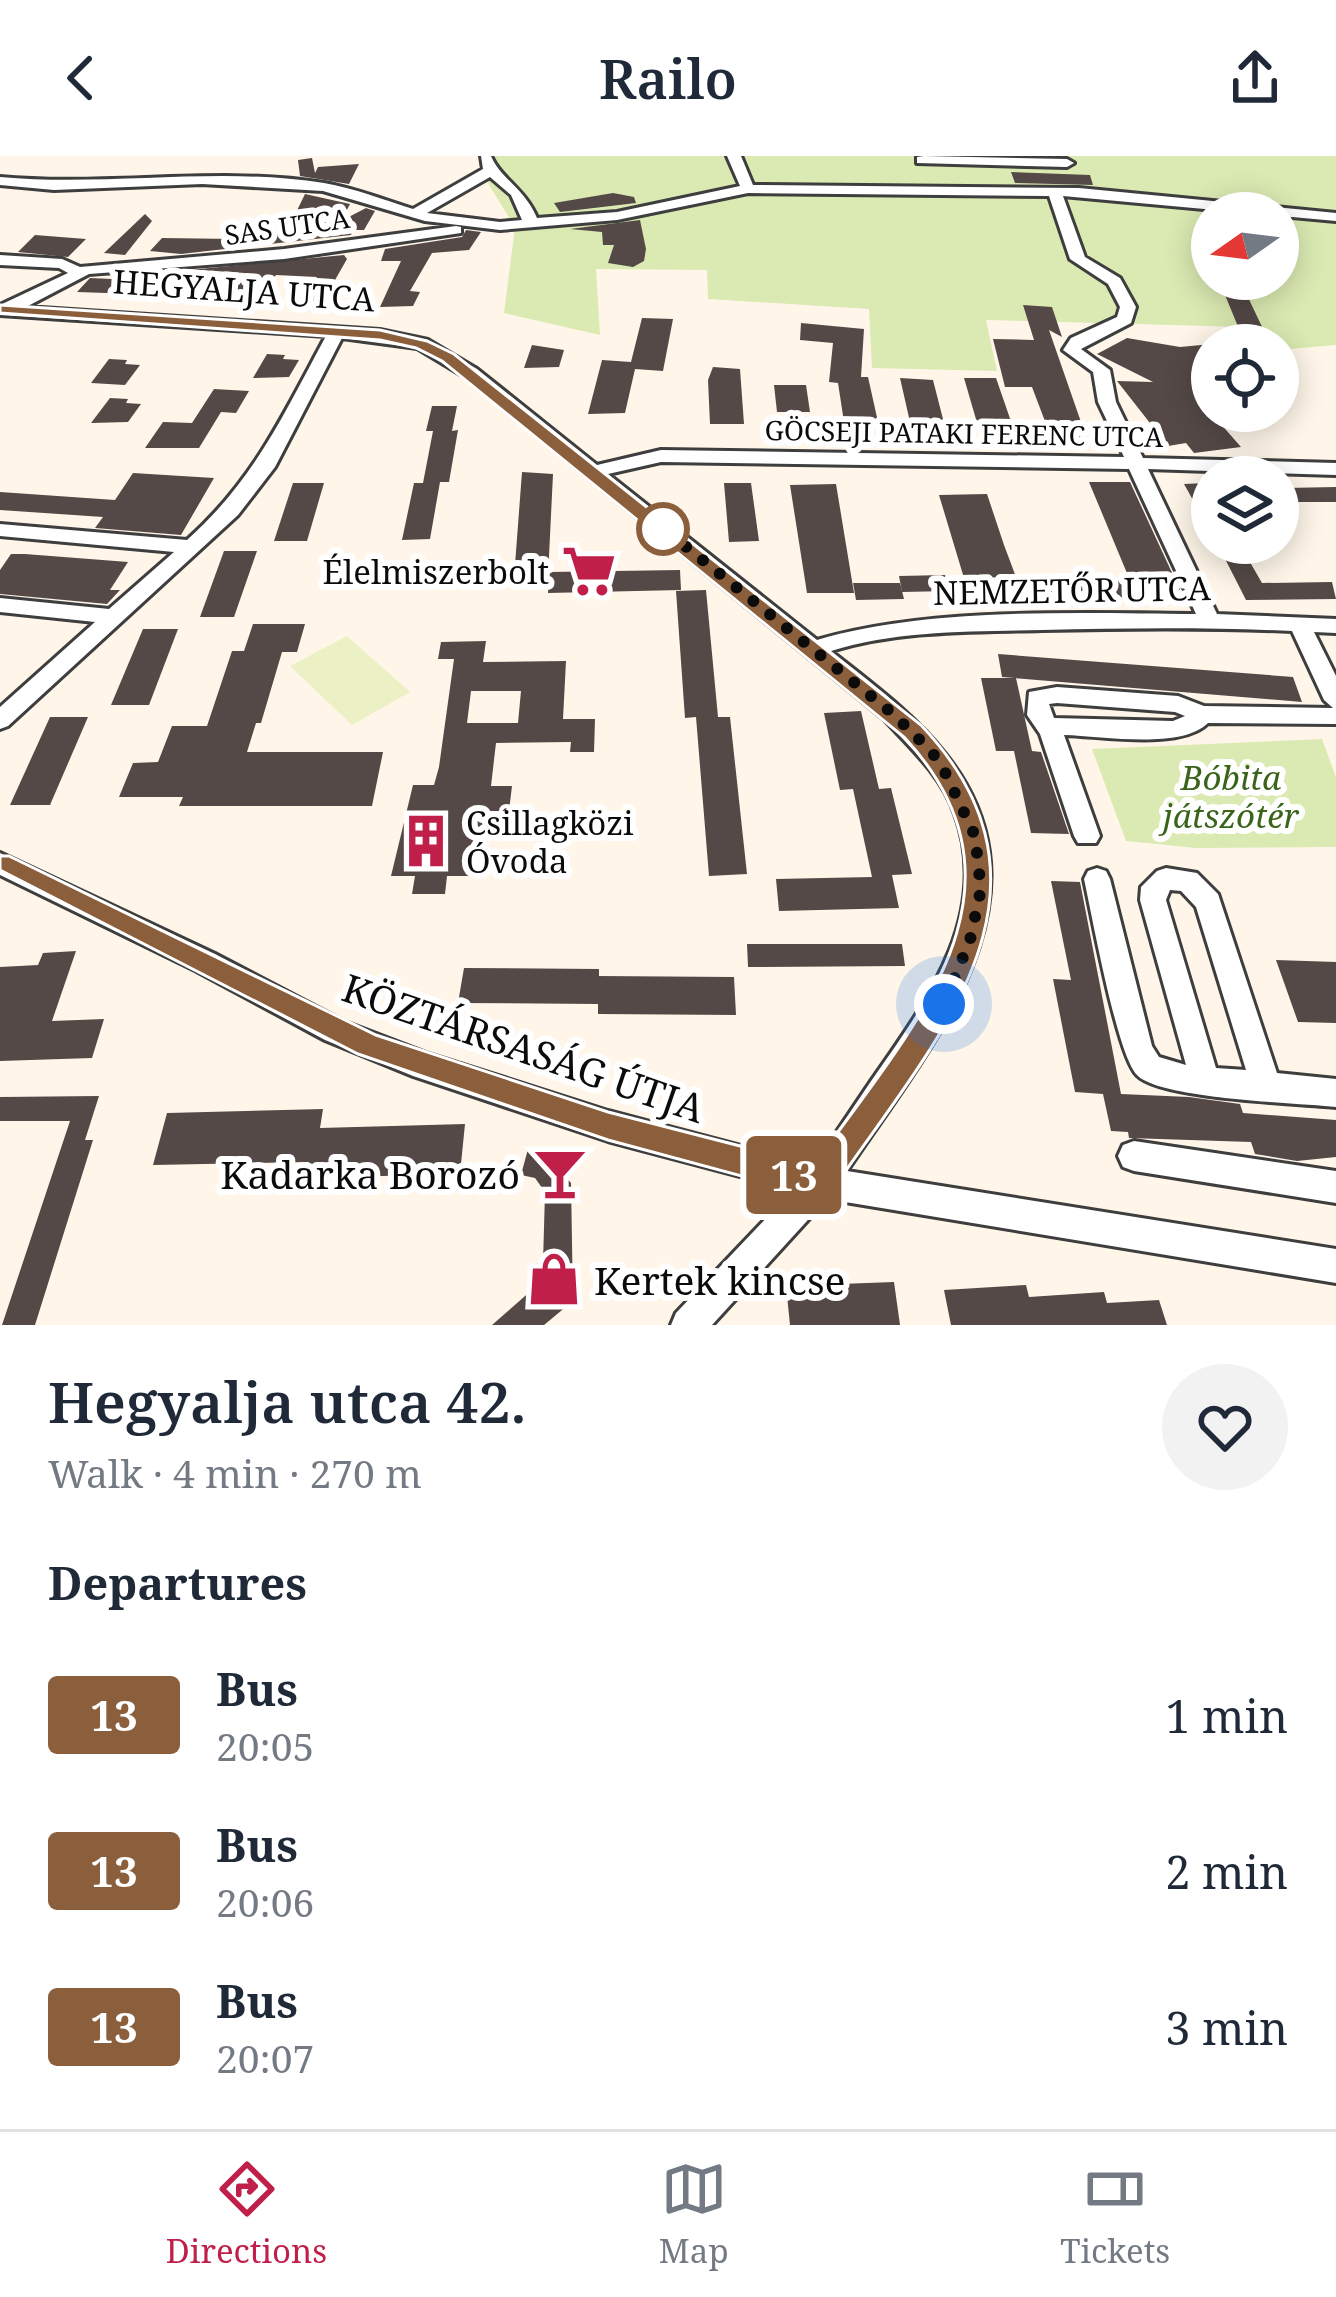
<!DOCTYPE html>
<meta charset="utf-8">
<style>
:root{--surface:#fff;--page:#f2f2f3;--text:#1f2937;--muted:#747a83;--line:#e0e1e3;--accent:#bf1f48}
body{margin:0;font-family:"Noto Serif",serif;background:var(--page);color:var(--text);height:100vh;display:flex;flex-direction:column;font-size:45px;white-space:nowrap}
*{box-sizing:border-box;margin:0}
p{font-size:39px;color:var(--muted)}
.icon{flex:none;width:66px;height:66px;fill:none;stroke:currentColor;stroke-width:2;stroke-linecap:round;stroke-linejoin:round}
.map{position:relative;height:1169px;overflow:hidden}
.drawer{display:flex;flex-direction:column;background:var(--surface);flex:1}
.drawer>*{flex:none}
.badge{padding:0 24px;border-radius:9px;font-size:42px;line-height:78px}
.needle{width:78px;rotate:256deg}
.tools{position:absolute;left:1191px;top:36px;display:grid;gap:24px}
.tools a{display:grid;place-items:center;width:108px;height:108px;border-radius:50%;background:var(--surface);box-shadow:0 6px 30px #0003;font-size:60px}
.you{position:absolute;width:60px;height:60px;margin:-30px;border:9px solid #fff;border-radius:50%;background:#1a73e8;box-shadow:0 0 0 18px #1a73e833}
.map>.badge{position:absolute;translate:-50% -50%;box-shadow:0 0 0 6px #fff}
h2{padding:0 48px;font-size:45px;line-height:108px}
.round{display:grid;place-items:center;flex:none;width:126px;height:126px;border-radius:63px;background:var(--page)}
.headline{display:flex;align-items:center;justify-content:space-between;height:204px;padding:0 48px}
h1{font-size:57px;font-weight:600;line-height:90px}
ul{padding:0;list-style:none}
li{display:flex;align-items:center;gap:36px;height:156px;padding:0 48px}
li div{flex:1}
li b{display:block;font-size:45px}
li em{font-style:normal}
li .badge{min-width:132px;font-weight:700;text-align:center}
header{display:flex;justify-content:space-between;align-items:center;height:156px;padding:0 48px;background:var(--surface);font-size:54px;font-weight:600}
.menu{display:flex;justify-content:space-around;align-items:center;height:168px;border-top:3px solid var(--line);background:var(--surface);font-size:33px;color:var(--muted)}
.menu a{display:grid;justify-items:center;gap:6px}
.menu .selected{color:var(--accent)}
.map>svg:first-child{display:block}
</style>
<header><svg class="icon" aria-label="back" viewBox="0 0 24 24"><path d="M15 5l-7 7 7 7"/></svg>Railo<svg class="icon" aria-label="share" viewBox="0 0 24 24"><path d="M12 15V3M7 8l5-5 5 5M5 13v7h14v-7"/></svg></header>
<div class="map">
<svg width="1336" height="1169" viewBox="0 0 1336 1169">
<rect width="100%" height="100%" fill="#fff6e9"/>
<g fill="#dbeab2" fill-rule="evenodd">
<path d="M482 0H1336V189L1278 194V189H1253L1244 171 986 164 997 215 872 212 869 153 708 143 707 114 596 113 600 179 504 157 515 71 489 29ZM1212 57H1278V123H1212Z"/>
<path d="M1322 583 1336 621V691L1196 692 1126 685 1092 593Z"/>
</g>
<path fill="#ebf1c4" d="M347 480 410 536 352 569 290 510Z"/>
<g fill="#544947" fill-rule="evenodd">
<path d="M312 2 315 17 318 11 359 8 349 28 300 20 298 4Z"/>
<path d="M1011 16 1090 19 1093 29 1015 27Z"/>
<path d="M613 37 634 41 636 47 560 56 554 47Z"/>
<path d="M305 38 350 48 341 65 366 52 375 55 364 74H353L351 79 181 98 150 95 162 82 236 83 240 75H287Z"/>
<path d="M145 58 152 65 125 99 104 97Z"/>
<path d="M640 64 646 93 644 105 633 111 608 107 614 89H603L602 76 570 73Z"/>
<path d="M466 74 481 76 469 94 432 97 410 135 420 136 413 150 380 151 401 105H381L385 93 462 81Z"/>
<path d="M35 79 86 83 68 101 18 96Z"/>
<path d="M344 99 347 103 331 131 342 132 334 146 301 147 317 121 276 119 259 143 226 144 245 117 201 114 182 140 151 138 169 116Z"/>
<path d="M90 122 135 124V138L77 136Z"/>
<path d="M1223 134 1245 135 1264 175 1239 173Z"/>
<path d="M1023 149 1052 151 1062 181 1049 174 1089 289H1054L1032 231H1005L993 183 1034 184Z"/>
<path d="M642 162 673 163 663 215 635 213 625 257 588 258 602 204 631 206Z"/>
<path d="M801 167 864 173 861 221H868L878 266H844L838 227 829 226 833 187 800 184Z"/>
<path d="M1127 182 1180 191 1212 188V258L1241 291 1194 297 1186 287 1168 290 1117 225 1153 226 1097 198Z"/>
<path d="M532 189 564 194 559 211 524 212Z"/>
<path d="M267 198 285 199 283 203 299 204 289 221 253 222Z"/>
<path d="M109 203 127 204 125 208 140 209 125 229 91 227Z"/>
<path d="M713 211 740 213 744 268H710L708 224Z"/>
<path d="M900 222 933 224 944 267 910 266Z"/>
<path d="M964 222H996L1015 277H980Z"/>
<path d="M774 229H806L810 256H777Z"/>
<path d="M214 233 249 235 236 257 221 256 199 292H145L163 266 192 267Z"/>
<path d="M110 242 128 243 126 247 141 248 128 266 91 267Z"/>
<path d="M432 250H457L452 275 458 274 449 326H440L430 383 402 384 414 327H423L433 275H426Z"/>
<path d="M522 316 553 318 548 421 514 422Z"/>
<path d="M133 317 214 322 181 379 95 372 103 361 0 354V336L115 344Z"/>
<path d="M1089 326H1130L1180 434H1134Z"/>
<path d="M293 327H324L307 385H274Z"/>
<path d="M724 327H751L759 385 729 386Z"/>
<path d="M1207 327 1212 337V378L1184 328Z"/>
<path d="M836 328 854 437H807L790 329Z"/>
<path d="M1336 331V346H1294L1285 332Z"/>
<path d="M987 338 1004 389 1016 421 964 422 939 339Z"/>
<path d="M1217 387H1239L1262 427 1332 426 1336 443 1246 444Z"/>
<path d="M224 395H257L234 461H200Z"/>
<path d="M11 398H25L128 406 110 434H120L107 448 0 438V414Z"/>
<path d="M680 414 681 434 548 437 549 416Z"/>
<path d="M945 419 950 435 902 436 899 420Z"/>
<path d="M1080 419 1086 435 1039 436 1033 420Z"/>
<path d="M1083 425H1129L1136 441 1089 442Z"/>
<path d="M853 427H900L904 443 856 444Z"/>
<path d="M706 434 718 561H730L747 718 709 720 696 561 685 562 676 435Z"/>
<path d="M253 468H305L297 496H282L261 567H256L247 596H383L372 650H179L183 641H119L133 607 158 606 172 570H207L232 495H244Z"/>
<path d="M143 473H178L149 549H111Z"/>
<path d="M486 485 483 506 566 505 563 563H595L594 596H570L571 586 496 587 491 630H512L509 655H488L487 672H476L470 720H447L445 738H412L415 720H391L413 629H434L439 611 454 503H438L441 486ZM471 535H521L518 567H467Z"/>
<path d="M998 498 1293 521 1302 546 1002 521Z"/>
<path d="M981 522H1016L1032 595 1041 596 1069 678 1031 677 1014 595H996Z"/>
<path d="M861 555 879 633 891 632 912 718 892 719 899 752 779 755 776 723 872 721 853 633 840 634 824 557Z"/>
<path d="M50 561H88L50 649H10Z"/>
<path d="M1051 725 1080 726 1121 938 1189 941 1240 948 1243 957 1336 964V1001L1297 1005 1255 998 1251 986 1129 982 1128 976 1111 975 1103 938 1075 936 1053 823 1071 824Z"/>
<path d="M747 788H902L905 810 748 811Z"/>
<path d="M76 795 52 865 104 863 92 902 0 905V811L38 809 43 797Z"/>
<path d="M1276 804 1336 806V867L1298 866Z"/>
<path d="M464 812 599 813V820L734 821 736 859 598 858V848L458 847Z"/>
<path d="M99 940 85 984H93L35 1169H2L70 965H0V941Z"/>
<path d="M323 953 320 972 465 968 460 1018 306 1022 309 1006 153 1009 167 957Z"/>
<path d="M528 993 543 996 571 1027 573 1145 544 1169H492L533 1133V1108L543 1107 545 1036 535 1022 521 1019Z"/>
<path d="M894 1126 900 1169H790L786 1130Z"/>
<path d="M1026 1129 1029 1141 1104 1136 1107 1147 1159 1144 1167 1169H951L944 1134Z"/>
</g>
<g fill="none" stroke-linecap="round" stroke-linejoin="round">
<defs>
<g id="minor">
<path d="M481 0H491C500 22 525 33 537 62L617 56 740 30 727 0H741L753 29 1079 32 1336 57V65L1063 40 1085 101 1120 122 1136 151 1131 167 1081 193 1110 214 1116 246 1143 302 1336 307V319L1148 313 1217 458 1336 463V477L1314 476 1336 520V568L1208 567C1181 594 1103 580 1064 579L1100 680 1096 687H1078L1074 680 1040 578 1027 559 1029 536 1057 531 1178 540 1204 550 1333 552 1324 544 1292 475C1208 471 1125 472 1042 474 971 476 899 474 831 495 871 527 914 558 946 599 1060 743 929 892 847 1015L1336 1093V1127L827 1043 712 1169H671L676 1157 793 1034 608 985 413 920 325 884 195 814 0 719V697L215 798 345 866 426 897 608 955 813 1009C836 979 855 948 876 918 930 841 991 755 955 658 942 620 910 591 884 563L465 221 417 192 342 182 275 311 238 359 8 570 0 573V551L95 466 0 456V442L109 453 174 396 0 380V368L187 384C255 323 283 259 326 180L0 159V149L68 117 59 112 0 109V99L62 103 80 111 284 93 456 70 461 71V77L284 103 89 118 26 151 380 174 428 184 477 213 597 309 661 294 1124 301 1098 246 1093 216 1063 194 1071 182 1117 161 1120 151 1108 128 1070 103 1049 40 748 37 617 64 500 74 425 65 323 35 202 28 54 34 0 29V21C107 31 217 10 324 27 354 32 384 44 413 53L483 13ZM490 21 511 39 522 64 500 66 427 57ZM661 306 1129 313 1196 458C1079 457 928 451 817 484L608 318ZM1057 547 1175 556 1185 560 1173 565 1054 562 1049 548Z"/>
<path d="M924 0 1067 3 1074 7 1067 11 917 7V1Z"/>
<path d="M1097 712 1106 715 1110 723 1152 890 1159 901 1186 909 1140 744 1141 731 1157 715 1166 712 1197 717 1218 738 1277 917 1336 923V951C1298 947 1159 943 1137 919 1117 899 1092 759 1084 723L1088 715ZM1170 734 1181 735 1196 751 1246 914 1216 912 1166 744Z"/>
<path d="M1134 985 1336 1015V1047L1134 1015 1123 1011 1118 1000 1123 989Z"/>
</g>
</defs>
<use href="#minor" stroke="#3e3e3e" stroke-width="6"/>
<use href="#minor" fill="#fff" fill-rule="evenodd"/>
</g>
<path fill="#8b5e3c" stroke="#fff" stroke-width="3" d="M0 149 380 174 427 185 454 198 921 569C1080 737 931 889 831 1036L820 1041 608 984 358 898 0 714V700H9L376 879 608 956 814 1009C907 877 1047 735 904 581L442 205 416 192 380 184 0 157Z"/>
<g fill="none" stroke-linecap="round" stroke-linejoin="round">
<path stroke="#0b0b0b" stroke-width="12" stroke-dasharray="0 21.6" d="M663 373 658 368 892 557 932 596 946 618 975 680 981 733 970 784 944 848"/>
</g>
<defs>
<symbol id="supermarket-bare" viewBox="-9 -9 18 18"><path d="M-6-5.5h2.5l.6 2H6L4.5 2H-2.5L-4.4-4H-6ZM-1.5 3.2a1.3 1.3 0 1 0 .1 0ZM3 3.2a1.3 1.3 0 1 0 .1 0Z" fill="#bf1f48" stroke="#fff" stroke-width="2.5" paint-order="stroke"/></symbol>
<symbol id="building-bare" viewBox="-9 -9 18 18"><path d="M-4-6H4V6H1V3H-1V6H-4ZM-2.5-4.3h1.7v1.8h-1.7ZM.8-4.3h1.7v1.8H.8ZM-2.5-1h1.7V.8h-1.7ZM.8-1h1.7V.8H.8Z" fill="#bf1f48" stroke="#fff" stroke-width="2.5" paint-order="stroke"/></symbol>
<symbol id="bar-bare" viewBox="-9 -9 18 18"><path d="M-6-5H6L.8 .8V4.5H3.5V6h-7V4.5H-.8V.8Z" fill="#bf1f48" stroke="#fff" stroke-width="2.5" paint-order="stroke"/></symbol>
<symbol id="shop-bare" viewBox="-9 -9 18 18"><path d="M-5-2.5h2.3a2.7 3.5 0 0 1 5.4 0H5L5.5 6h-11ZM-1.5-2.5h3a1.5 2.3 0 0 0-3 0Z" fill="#bf1f48" stroke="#fff" stroke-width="2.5" paint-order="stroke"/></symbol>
</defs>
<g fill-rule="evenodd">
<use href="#supermarket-bare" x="551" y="377" width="76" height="76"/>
<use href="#building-bare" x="388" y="647" width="76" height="76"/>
<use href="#bar-bare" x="522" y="979" width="76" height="76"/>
<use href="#shop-bare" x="516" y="1085" width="76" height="76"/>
</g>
<circle fill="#fff" stroke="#8b5e3c" stroke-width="6" cx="663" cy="373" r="24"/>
<g text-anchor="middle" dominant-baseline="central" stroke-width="12" stroke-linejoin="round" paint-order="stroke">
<g font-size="27" fill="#0b0b0b" stroke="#fff">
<text transform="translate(287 70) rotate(-8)">SAS UTCA</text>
<text transform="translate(964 277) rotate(1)">GÖCSEJI PATAKI FERENC UTCA</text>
</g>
<g font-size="33" fill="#0b0b0b" stroke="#fff">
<text transform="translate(244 134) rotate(4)">HEGYALJA UTCA</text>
<text transform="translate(1072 434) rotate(-1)">NEMZETŐR UTCA</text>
</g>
<g font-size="33" fill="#0b0b0b" stroke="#fff" text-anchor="end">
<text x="549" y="415">Élelmiszerbolt</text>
<text x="466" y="666" text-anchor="start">Csillagközi<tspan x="466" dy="38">Óvoda</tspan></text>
</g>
<g font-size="33" font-style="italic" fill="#39641a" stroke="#fff">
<text x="1231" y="621">Bóbita<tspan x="1231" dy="38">játszótér</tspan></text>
</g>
<g font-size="39" fill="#0b0b0b" stroke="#fff">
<text transform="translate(524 891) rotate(19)">KÖZTÁRSASÁG ÚTJA</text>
</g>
<g font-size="39" fill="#0b0b0b" stroke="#fff" text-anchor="end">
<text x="520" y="1017">Kadarka Borozó</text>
<text x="594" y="1123" text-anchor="start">Kertek kincse</text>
</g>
</g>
</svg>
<div class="tools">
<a><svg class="needle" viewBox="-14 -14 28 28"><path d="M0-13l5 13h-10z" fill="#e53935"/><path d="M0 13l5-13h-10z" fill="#747a83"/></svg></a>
<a><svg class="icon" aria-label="locate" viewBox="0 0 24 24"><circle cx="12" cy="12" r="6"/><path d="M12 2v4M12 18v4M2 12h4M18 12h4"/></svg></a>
<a><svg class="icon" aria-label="layers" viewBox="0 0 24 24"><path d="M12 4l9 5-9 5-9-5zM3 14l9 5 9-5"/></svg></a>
</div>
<div class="you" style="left:944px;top:848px"></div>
<b class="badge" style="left:794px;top:1019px;background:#8b5e3c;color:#fff">13</b>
</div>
<section class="drawer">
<div class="headline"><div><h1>Hegyalja utca 42.</h1><p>Walk · 4 min · 270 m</p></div><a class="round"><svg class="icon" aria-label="heart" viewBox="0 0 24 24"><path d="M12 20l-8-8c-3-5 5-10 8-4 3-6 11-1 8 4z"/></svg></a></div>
<h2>Departures</h2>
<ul>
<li><span class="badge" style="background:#8b5e3c;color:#fff">13</span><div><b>Bus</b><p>20:05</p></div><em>1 min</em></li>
<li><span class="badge" style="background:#8b5e3c;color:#fff">13</span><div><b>Bus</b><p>20:06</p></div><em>2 min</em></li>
<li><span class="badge" style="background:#8b5e3c;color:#fff">13</span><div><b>Bus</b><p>20:07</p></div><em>3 min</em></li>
</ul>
</section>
<nav class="menu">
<a class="selected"><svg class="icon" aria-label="directions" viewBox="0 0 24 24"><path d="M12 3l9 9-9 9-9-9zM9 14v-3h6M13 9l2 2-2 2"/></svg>Directions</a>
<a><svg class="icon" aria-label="map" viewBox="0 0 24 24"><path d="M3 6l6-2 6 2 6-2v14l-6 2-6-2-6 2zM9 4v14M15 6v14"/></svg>Map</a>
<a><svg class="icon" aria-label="tickets" viewBox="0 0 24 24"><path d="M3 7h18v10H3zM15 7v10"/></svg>Tickets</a>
</nav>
